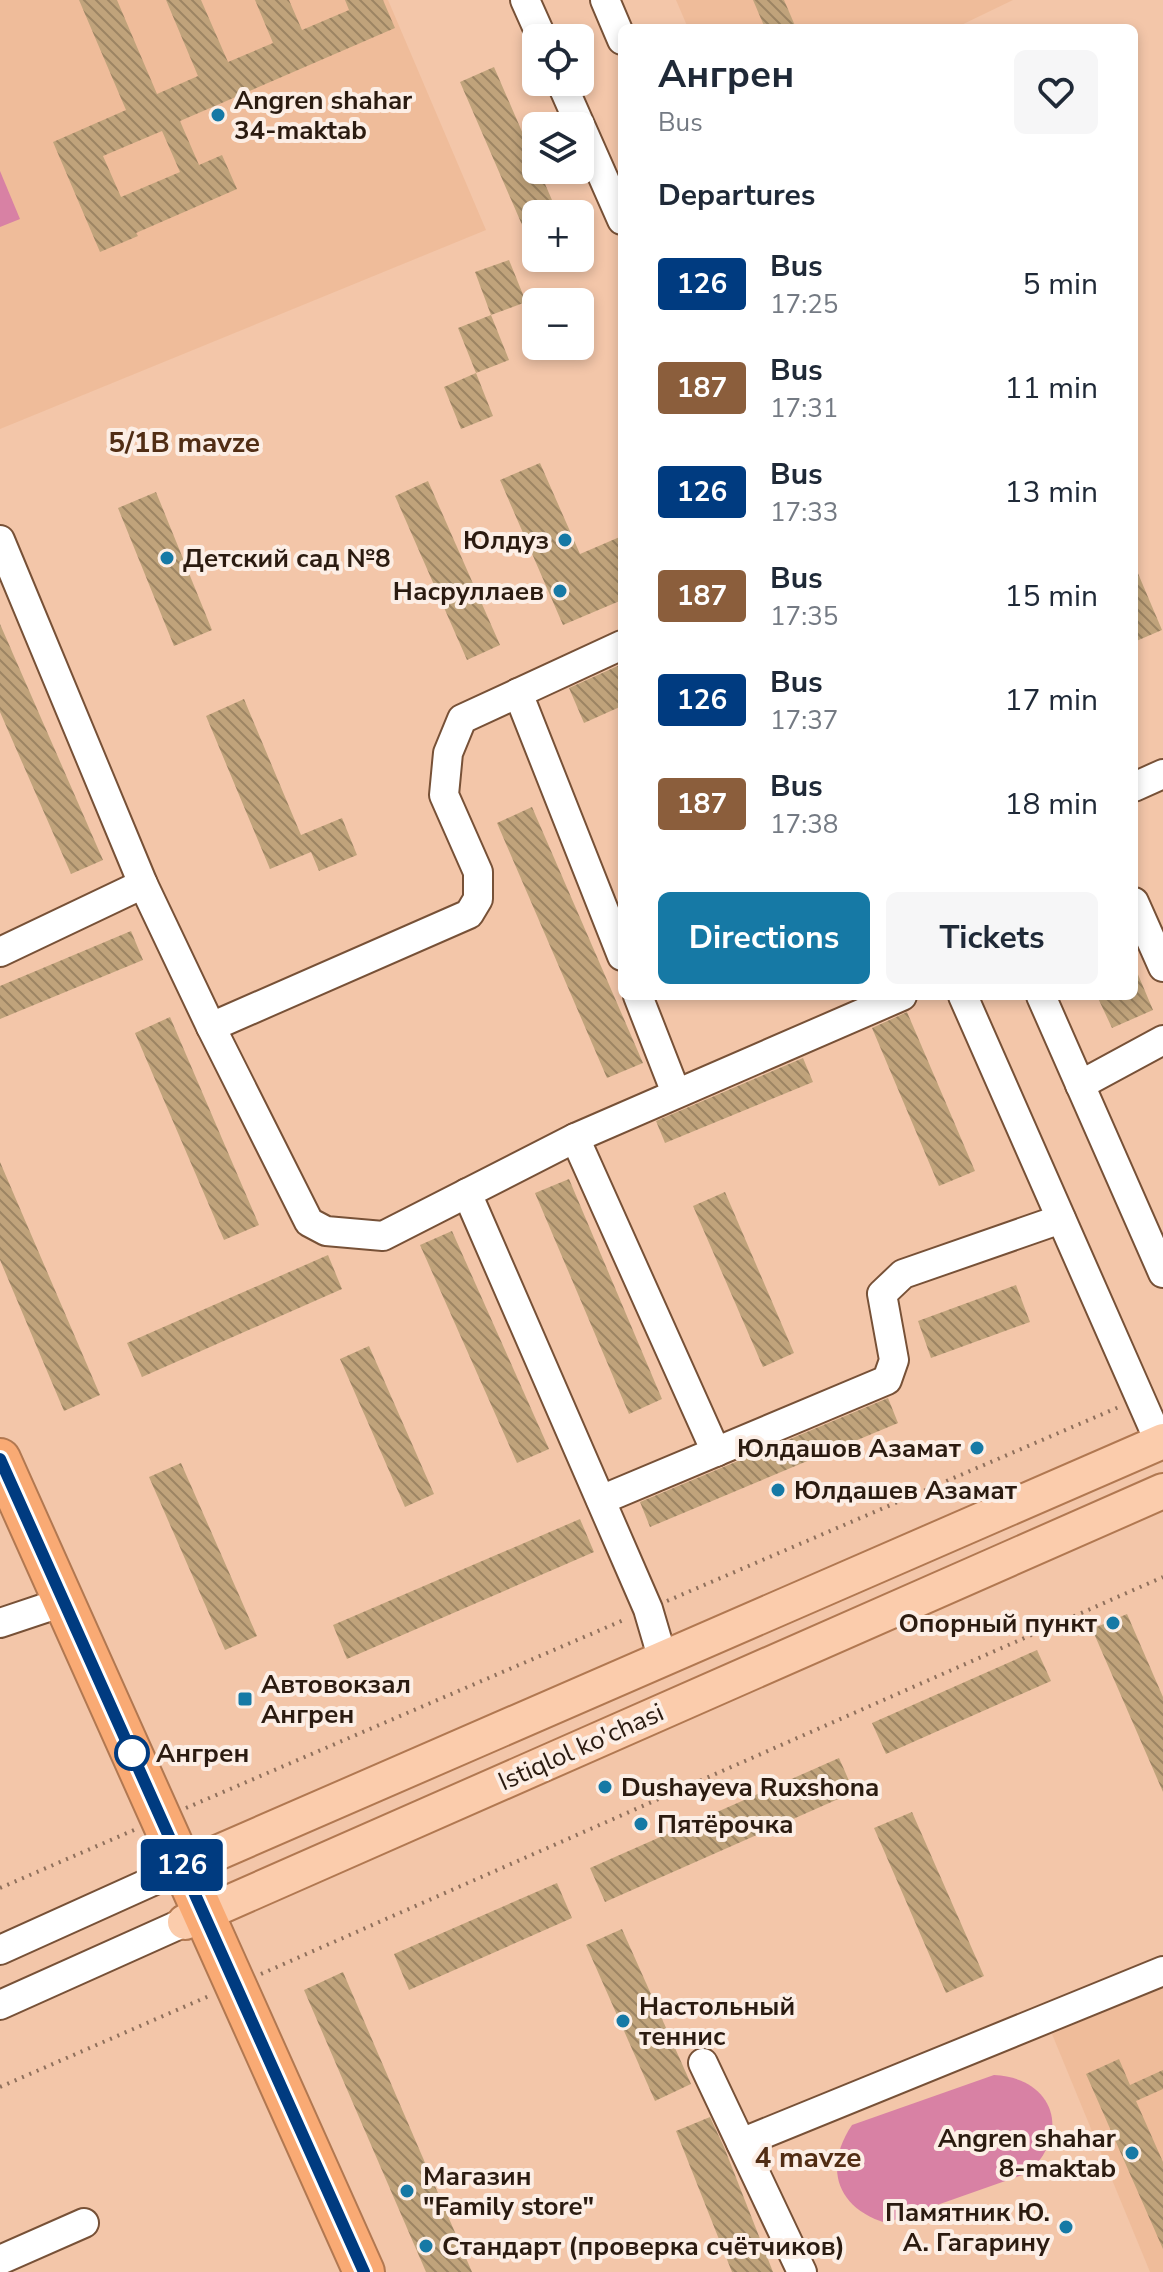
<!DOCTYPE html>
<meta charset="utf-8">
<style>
:root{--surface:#fff;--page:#f6f6f7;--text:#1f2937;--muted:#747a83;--accent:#1679a5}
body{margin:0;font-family:"Nunito Sans",sans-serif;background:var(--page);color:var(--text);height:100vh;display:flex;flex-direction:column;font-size:30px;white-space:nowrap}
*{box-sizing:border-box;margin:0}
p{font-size:26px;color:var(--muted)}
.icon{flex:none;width:44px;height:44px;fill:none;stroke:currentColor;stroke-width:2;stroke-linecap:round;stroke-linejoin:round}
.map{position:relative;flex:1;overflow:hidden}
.panel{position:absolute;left:618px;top:24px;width:520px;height:976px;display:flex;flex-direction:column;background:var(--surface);border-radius:12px;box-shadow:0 4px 12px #0003}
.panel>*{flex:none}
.badge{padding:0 16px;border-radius:6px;font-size:28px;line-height:52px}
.tools{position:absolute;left:522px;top:24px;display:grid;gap:16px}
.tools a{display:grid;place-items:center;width:72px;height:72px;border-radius:12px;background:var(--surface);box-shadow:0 4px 12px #0003;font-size:40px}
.map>.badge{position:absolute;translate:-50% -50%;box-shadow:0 0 0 4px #fff}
h2{padding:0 40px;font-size:30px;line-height:72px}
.round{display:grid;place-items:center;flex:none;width:84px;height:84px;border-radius:12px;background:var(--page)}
.head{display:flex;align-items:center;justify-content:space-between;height:136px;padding:0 40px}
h1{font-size:38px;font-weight:700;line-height:60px}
.action{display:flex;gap:16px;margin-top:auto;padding:16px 40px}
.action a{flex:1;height:92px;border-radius:12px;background:var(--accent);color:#fff;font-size:32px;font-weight:700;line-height:92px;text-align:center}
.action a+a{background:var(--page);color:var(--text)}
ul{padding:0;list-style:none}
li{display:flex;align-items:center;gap:24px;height:104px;padding:0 40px}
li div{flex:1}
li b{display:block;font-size:30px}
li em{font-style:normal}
li .badge{min-width:88px;font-weight:700;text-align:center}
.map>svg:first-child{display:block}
</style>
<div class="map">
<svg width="1163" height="2272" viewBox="0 0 1163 2272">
<defs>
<pattern id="building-back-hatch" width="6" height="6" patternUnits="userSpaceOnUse" patternTransform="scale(2)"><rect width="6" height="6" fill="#c0a37b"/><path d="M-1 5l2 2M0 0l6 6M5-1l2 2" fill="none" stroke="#9c8463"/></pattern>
</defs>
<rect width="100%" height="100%" fill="#f3c6a9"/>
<g fill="#efbc9a">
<path d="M0 0H388L486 230 0 429Z"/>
<path d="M676 0H1013L955 28H688Z"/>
<path d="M1163 1986V2272H1150L1052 2034Z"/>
</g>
<g fill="#d881a4">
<path d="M0 171 20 219 0 227Z"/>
<path d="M994 2075C1054 2078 1072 2133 1028 2173L886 2223C837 2208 823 2168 852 2125Z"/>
</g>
<g fill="url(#building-back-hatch)" fill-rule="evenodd">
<path d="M79 0H117L157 94 198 76 166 0H201L228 62 273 43 255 0H289L302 30 349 10 345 0H383L395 28 180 121 199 165 222 155 237 189 136 233 138 236 100 252 53 142 126 110ZM162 131 180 172 121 197 103 156Z"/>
<path d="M753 0H784L796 28H765Z"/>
<path d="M494 67 536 164V170H539L558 214H536V257L460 82Z"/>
<path d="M509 260 526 302 491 315 475 272Z"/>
<path d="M491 315 509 360 476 373 458 328Z"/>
<path d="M476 373 493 416 461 429 444 387Z"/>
<path d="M540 463 580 554 622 536V600L563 625 500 480Z"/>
<path d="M428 481 500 645 467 660 395 496Z"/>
<path d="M156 492 212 630 174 646 118 508Z"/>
<path d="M1134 564 1162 630 1134 642Z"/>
<path d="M0 624 103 860 71 874 0 712Z"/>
<path d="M622 664V706L584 723 569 688Z"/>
<path d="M244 699 301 835 342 818 357 855 319 871 311 852 270 869 206 716Z"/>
<path d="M532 807 643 1063 607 1078 497 823Z"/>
<path d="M131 931 143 960 0 1019V986Z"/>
<path d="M1134 965 1153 1010 1112 1028 1097 996H1134Z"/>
<path d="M907 1012 975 1171 939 1186 872 1028Z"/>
<path d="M170 1017 259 1225 224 1240 135 1033Z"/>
<path d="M803 1058 813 1082 665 1143 656 1121Z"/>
<path d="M0 1162 100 1395 64 1411 0 1260Z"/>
<path d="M569 1179 662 1399 629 1414 535 1193Z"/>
<path d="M725 1192 794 1353 763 1367 693 1206Z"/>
<path d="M452 1231 549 1449 517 1463 420 1245Z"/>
<path d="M328 1255 342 1289 142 1377 127 1343Z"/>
<path d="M1016 1285 1030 1322 931 1358 918 1321Z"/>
<path d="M369 1346 434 1494 405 1507 340 1359Z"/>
<path d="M888 1398 898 1423 650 1527 640 1502Z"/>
<path d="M181 1463 257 1636 225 1650 149 1477Z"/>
<path d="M580 1519 594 1552 347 1659 333 1625Z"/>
<path d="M1127 1614 1163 1697V1792L1092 1629Z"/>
<path d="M1037 1650 1051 1681 886 1754 872 1723Z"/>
<path d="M839 1758 854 1792 605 1902 590 1868Z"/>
<path d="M912 1812 984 1976 946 1993 874 1828Z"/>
<path d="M557 1883 572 1918 409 1990 394 1954Z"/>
<path d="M622 1929 691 2084 655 2101 586 1945Z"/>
<path d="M343 1972 472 2272H426L304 1990Z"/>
<path d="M1119 2059 1130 2085 1163 2070V2089L1136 2101 1163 2162V2249L1086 2074Z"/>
<path d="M710 2117 724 2147 773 2272H732L676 2131Z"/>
</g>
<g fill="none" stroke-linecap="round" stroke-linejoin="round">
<defs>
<g id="minor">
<path d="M525 0 542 38"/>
<path d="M605 0 622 40"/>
<path d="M561 82 622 220"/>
<path d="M0 540 143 884 211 1027 309 1222 326 1231 383 1236 575 1138 902 996"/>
<path d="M518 693 622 956"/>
<path d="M1134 787 1163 774"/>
<path d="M1134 902 1163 967"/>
<path d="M0 952 143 884"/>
<path d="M638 996 676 1093"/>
<path d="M963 996 1160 1443"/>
<path d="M1041 996 1163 1273"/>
<path d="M211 1027 469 914 478 899V872L444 795 448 753 462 719 622 645"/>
<path d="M1080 1085 1163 1040"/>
<path d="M575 1138 716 1452"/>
<path d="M467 1193 648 1609 663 1660"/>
<path d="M601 1500 887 1380 894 1360 882 1294 903 1274 1061 1219"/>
<path d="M0 1623 45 1608"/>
<path d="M0 1950 164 1876"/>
<path d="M0 2005 185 1922"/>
<path d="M703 2063 802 2272"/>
<path d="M741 2143 1163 1971"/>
<path d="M0 2260 84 2223"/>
</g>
<g id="major">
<path d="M164 1876 1163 1441"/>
<path d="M185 1922 1163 1491"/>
</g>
<path id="highway" d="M0 1459 364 2272"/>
</defs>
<use href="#minor" stroke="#775137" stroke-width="32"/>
<use href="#major" stroke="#b17851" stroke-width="38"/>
<use href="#highway" stroke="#b17851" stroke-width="44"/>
<g stroke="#8f705c" stroke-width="4" stroke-dasharray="2 6" stroke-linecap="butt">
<path d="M667 1601 1119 1407"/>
<path d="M186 1808 626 1619"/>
<path d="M0 1888 134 1830"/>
<path d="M261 1974 1163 1577"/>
<path d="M0 2087 209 1996"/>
</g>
<use href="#minor" stroke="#fff" stroke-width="28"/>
<use href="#major" stroke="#fbccac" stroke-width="34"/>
<use href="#highway" stroke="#f9aa74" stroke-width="40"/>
</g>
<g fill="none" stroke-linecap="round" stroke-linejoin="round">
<defs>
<path id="line" d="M0 1459 364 2272"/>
</defs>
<use href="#line" stroke="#fff" stroke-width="18"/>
<use href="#line" stroke="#003b80" stroke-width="12"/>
</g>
<g fill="#1679a5" stroke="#fceee5" stroke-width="3">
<circle cx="218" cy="115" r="8"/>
<circle cx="565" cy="540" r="8"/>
<circle cx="167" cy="558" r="8"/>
<circle cx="560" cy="591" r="8"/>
<circle cx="977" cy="1448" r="8"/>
<circle cx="778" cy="1490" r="8"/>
<circle cx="1113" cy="1623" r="8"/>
<rect x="237" y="1691" width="16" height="16" rx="4"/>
<circle cx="605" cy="1787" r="8"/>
<circle cx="641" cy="1824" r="8"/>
<circle cx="623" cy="2021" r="8"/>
<circle cx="1132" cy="2153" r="8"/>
<circle cx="407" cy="2191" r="8"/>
<circle cx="1066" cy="2227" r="8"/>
<circle cx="426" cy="2246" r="8"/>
</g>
<circle fill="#fff" stroke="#003b80" stroke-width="4" cx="132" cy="1753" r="16"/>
<g text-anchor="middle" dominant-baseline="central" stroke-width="8" stroke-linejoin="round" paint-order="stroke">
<g font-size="26" font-weight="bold" fill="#2b1b10" stroke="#fceee5" text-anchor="start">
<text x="234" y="100">Angren shahar<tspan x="234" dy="30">34-maktab</tspan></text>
<text x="549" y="540" text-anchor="end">Юлдуз</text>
<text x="183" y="558">Детский сад №8</text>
<text x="544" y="591" text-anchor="end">Насруллаев</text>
<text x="961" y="1448" text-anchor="end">Юлдашов Азамат</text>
<text x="794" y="1490">Юлдашев Азамат</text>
<text x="1097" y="1623" text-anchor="end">Опорный пункт</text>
<text x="261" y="1684">Автовокзал<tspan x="261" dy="30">Ангрен</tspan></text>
<text x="621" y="1787">Dushayeva Ruxshona</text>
<text x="657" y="1824">Пятёрочка</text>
<text x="639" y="2006">Настольный<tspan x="639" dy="30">теннис</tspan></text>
<text x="1116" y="2138" text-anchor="end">Angren shahar<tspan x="1116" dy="30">8-maktab</tspan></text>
<text x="423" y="2176">Магазин<tspan x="423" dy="30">"Family store"</tspan></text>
<text x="1050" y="2212" text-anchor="end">Памятник Ю.<tspan x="1050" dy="30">А. Гагарину</tspan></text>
<text x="442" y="2246">Стандарт (проверка счётчиков)</text>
</g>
<g font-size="26" fill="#2b1b10" stroke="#fceee5">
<text transform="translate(581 1747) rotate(-24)">Istiqlol ko'chasi</text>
</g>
<g font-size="26" font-weight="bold" fill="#2b1b10" stroke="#fceee5" text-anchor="start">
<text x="156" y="1753">Ангрен</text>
</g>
<g font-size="28" font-weight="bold" fill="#512d14" stroke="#fceee5">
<text x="184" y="443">5/1B mavze</text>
<text x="808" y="2158">4 mavze</text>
</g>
</g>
</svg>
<div class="tools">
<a><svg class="icon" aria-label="locate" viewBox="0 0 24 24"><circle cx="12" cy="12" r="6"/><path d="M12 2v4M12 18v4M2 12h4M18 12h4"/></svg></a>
<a><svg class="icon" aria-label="layers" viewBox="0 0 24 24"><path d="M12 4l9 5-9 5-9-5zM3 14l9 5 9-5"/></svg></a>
<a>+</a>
<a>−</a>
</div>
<b class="badge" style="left:182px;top:1865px;background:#003b80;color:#fff">126</b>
<section class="panel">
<div class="head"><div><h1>Ангрен</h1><p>Bus</p></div><a class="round"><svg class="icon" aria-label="heart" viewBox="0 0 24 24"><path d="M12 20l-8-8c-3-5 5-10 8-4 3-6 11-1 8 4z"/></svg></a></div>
<h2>Departures</h2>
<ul>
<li><span class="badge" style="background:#003b80;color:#fff">126</span><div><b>Bus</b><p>17:25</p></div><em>5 min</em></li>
<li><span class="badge" style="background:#8b5e3c;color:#fff">187</span><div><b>Bus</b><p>17:31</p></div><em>11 min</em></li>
<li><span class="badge" style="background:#003b80;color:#fff">126</span><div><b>Bus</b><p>17:33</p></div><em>13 min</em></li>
<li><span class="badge" style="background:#8b5e3c;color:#fff">187</span><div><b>Bus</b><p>17:35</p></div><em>15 min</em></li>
<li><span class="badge" style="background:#003b80;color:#fff">126</span><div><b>Bus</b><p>17:37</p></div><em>17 min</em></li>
<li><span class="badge" style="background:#8b5e3c;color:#fff">187</span><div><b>Bus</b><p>17:38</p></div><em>18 min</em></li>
</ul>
<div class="action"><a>Directions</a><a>Tickets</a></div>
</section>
</div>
